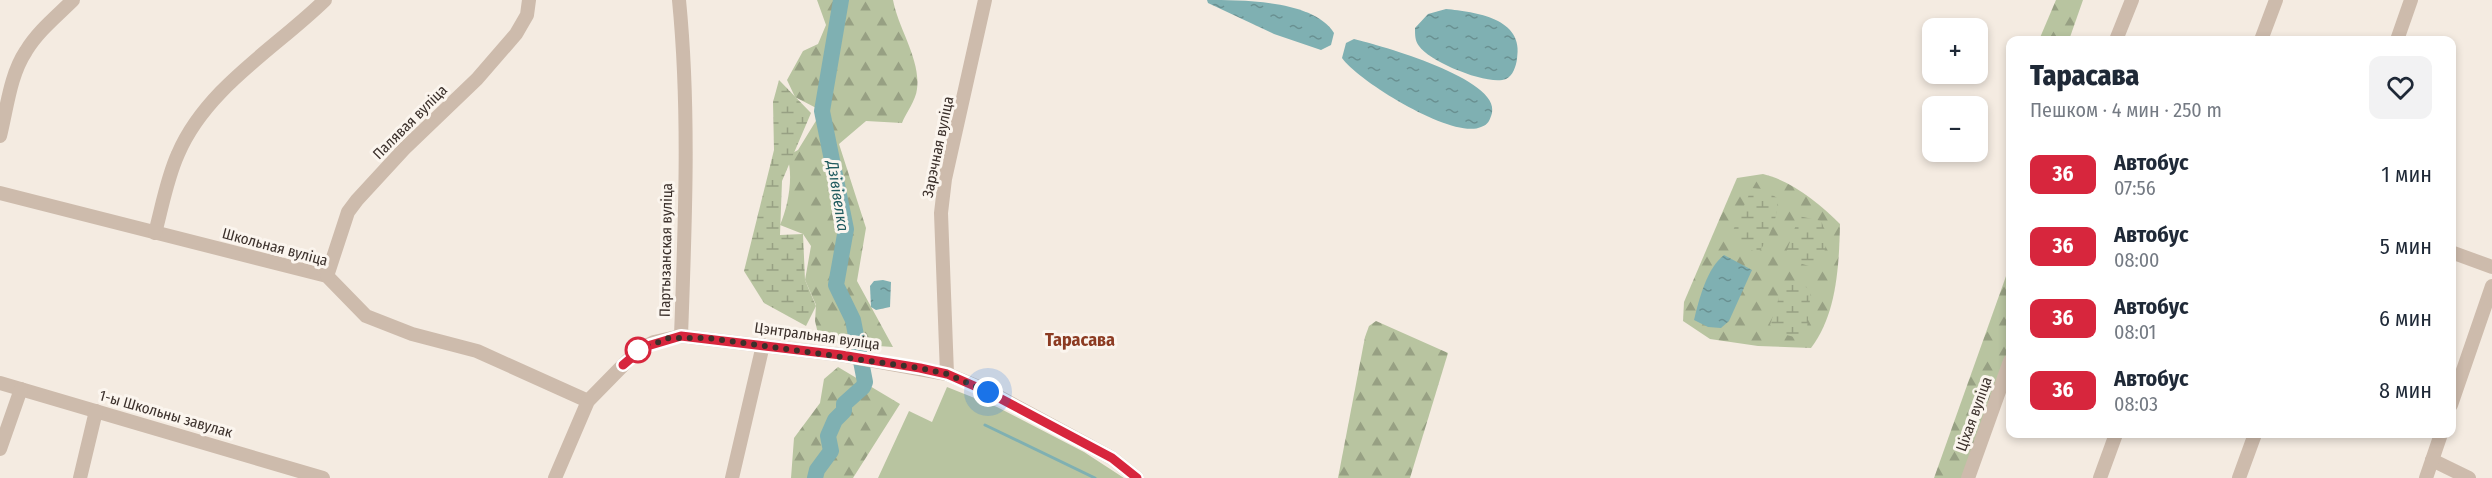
<!DOCTYPE html>
<html lang="ru">
<meta charset="utf-8">
<style>
:root{--surface:#fff;--page:#f2f2f3;--text:#1f2937;--muted:#747a83}
body{margin:0;font-family:"Fira Sans Condensed",sans-serif;background:var(--page);color:var(--text);height:100vh;display:flex;flex-direction:column;font-size:22px;white-space:nowrap}
*{box-sizing:border-box;margin:0}
p{font-size:20px;color:var(--muted)}
.icon{flex:none;width:33px;height:33px;fill:none;stroke:currentColor;stroke-width:2;stroke-linecap:round;stroke-linejoin:round}
.map{position:relative;flex:1;overflow:hidden}
.drawer{position:absolute;left:2006px;top:36px;width:450px;height:402px;display:flex;flex-direction:column;background:var(--surface);border-radius:12px;box-shadow:0 3px 9px #0003}
.drawer>*{flex:none}
.badge{padding:0 12px;border-radius:9px;font-size:21px;line-height:39px}
.fabs{position:absolute;left:1922px;top:18px;display:grid;gap:12px}
.fabs a{display:grid;place-items:center;width:66px;height:66px;border-radius:12px;background:var(--surface);box-shadow:0 3px 9px #0003;font-size:30px}
.you{position:absolute;width:30px;height:30px;margin:-15px;border:4px solid #fff;border-radius:50%;background:#1a73e8;box-shadow:0 0 0 9px #1a73e833}
.map>.badge{position:absolute;translate:-50% -50%;box-shadow:0 0 0 3px #fff}
.round{display:grid;place-items:center;flex:none;width:63px;height:63px;border-radius:12px;background:var(--page)}
.head{display:flex;align-items:center;justify-content:space-between;height:102px;padding:0 24px}
h1{font-size:28px;font-weight:800;line-height:45px}
ul{padding:0;list-style:none}
li{display:flex;align-items:center;gap:18px;height:72px;padding:0 24px}
li div{flex:1}
li b{display:block;font-size:22px}
li em{font-style:normal}
li .badge{min-width:66px;font-weight:700;text-align:center}
.map>svg:first-child{display:block}
</style>
<div class="map">
<svg width="2492" height="478" viewBox="0 0 2492 478">
<defs>
<pattern id="forest-firs" width="22" height="20" patternUnits="userSpaceOnUse" patternTransform="scale(1.5)"><rect width="22" height="20" fill="#b8c4a0"/><path d="M5 1l3.5 6h-7zM16 11l3.5 6h-7z" fill="#97a083"/></pattern>
<pattern id="wetland-marsh" width="20" height="14" patternUnits="userSpaceOnUse" patternTransform="scale(1.5)"><rect width="20" height="14" fill="#b8c4a0"/><path d="M1 5h8M5 5V1M11 12h8M15 12V8" fill="none" stroke="#97a083"/></pattern>
<pattern id="water-ripples" width="26" height="14" patternUnits="userSpaceOnUse" patternTransform="scale(1.5)"><rect width="26" height="14" fill="#7fb0b2"/><path d="M2 4q2-2 4 0t4 0M15 11q2-2 4 0t4 0" fill="none" stroke="#699091"/></pattern>
</defs>
<rect width="100%" height="100%" fill="#f4ebe1"/>
<path fill="#b8c4a0" d="M947 387 997 407 1084 452 1124 478H878L909 411 932 422Z"/>
<g fill="url(#forest-firs)">
<path d="M817 0H893C898 28 921 60 917 89 916 100 906 113 902 123L866 121 839 144 866 228 857 281 893 347 820 342 815 321 816 305 805 280 811 246 803 234 780 225C788 207 794 176 787 156L798 150 822 111 795 97 787 80 803 51 818 44 826 25Z"/>
<path d="M2056 0H2083L2069 40H2039Z"/>
<path d="M1763 174C1792 181 1819 203 1840 224 1839 265 1837 314 1811 348L1758 346 1710 339 1683 321 1684 302 1737 178Z"/>
<path d="M2010 265V360L1965 478H1934Z"/>
<path d="M1376 321 1448 353 1410 478H1338L1365 337 1369 326Z"/>
<path d="M838 367 900 404 853 478H791L794 438 820 403 824 379Z"/>
</g>
<g fill="url(#wetland-marsh)">
<path d="M779 80 811 113 782 181 780 235 803 234 805 280 816 306 806 326 764 303 744 271 774 150 773 102Z"/>
<path d="M1752 188 1764 189 1777 198C1779 218 1769 238 1758 253L1733 242 1731 235Z"/>
<path d="M1799 216 1821 221 1828 237 1822 261 1812 267 1793 261 1786 253Z"/>
<path d="M1791 285H1802L1811 290 1807 328 1798 338 1779 333 1770 325 1782 288Z"/>
</g>
<g fill="url(#water-ripples)">
<path d="M1207 0C1243 0 1314 0 1334 33L1331 45 1321 50 1274 34 1208 3Z"/>
<path d="M1446 9C1475 12 1525 18 1517 59 1516 66 1513 76 1506 79 1488 86 1430 62 1419 46 1415 41 1415 35 1415 28L1428 14Z"/>
<path d="M1354 39C1379 45 1501 79 1492 113 1490 120 1488 125 1481 127 1453 140 1358 81 1342 58L1346 43Z"/>
<path d="M1724 255 1752 270 1729 321 1721 328 1708 327 1694 320C1699 299 1707 268 1724 255Z"/>
<path d="M883 280 891 282 890 307 876 310 871 307 870 286 874 281Z"/>
</g>
<g fill="none" stroke-linecap="round" stroke-linejoin="round">
<path stroke="#7fb0b2" stroke-width="3" d="M985 425 1095 478"/>
<path stroke="#7fb0b2" stroke-width="16" d="M815 478 817 470 831 451 828 436 835 420 844 411V404L863 387 865 382 853 320 836 285 846 229 822 111 841 0"/>
<g stroke="#cdbbac" stroke-width="14">
<path d="M679 0C690 111 685 225 681 336"/>
<path d="M2116 40 2132 0"/>
<path d="M2261 40 2276 0"/>
<path d="M2397 40 2411 0"/>
<path d="M0 136C7 108 10 75 26 51 38 31 57 16 73 0"/>
<path d="M0 193 327 276 366 316 412 334 477 351 588 401"/>
<path d="M155 233C162 207 167 178 178 154 206 88 276 48 325 0"/>
<path d="M2451 252 2492 267"/>
<path d="M327 276 348 212 357 200 404 149 477 79 516 34 527 15 529 0"/>
<path d="M947 374 941 213 945 179 985 0"/>
<path d="M0 383 323 478"/>
<path d="M2451 405 2492 286"/>
<path d="M0 449 21 389"/>
<path d="M2432 460 2469 478"/>
<path d="M80 478 96 411"/>
<path d="M555 478 588 401 638 350 654 342 681 336 841 355 947 374 988 391 1112 458 1137 478"/>
<path d="M732 478 763 345"/>
<path d="M1968 478 2010 361"/>
<path d="M2100 478 2116 434"/>
<path d="M2239 478 2255 434"/>
<path d="M2426 478 2441 434"/>
</g>
</g>
<g fill="none" stroke-linecap="round" stroke-linejoin="round">
<defs>
<path id="line" d="M623 365 644 347 681 336 841 355 920 368 947 374 988 392 1112 458 1137 478"/>
</defs>
<use href="#line" stroke="#fff" stroke-width="14"/>
<use href="#line" stroke="#d7263d" stroke-width="9"/>
<path stroke="#3b302b" stroke-width="6" stroke-dasharray="0 10.8" d="M638 350 669 338H708L920 368 947 374 988 392"/>
</g>
<circle fill="#fff" stroke="#d7263d" stroke-width="3" cx="638" cy="350" r="12"/>
<g text-anchor="middle" dominant-baseline="central" stroke-width="6" stroke-linejoin="round" paint-order="stroke">
<g font-size="15" fill="#3b302b" stroke="#fbf5ee">
<text transform="translate(410 122) rotate(-45)">Палявая вуліца</text>
<text transform="translate(938 147) rotate(-78)">Зарэчная вуліца</text>
<text transform="translate(275 247) rotate(15)">Школьная вуліца</text>
<text transform="translate(666 250) rotate(-89)">Партызанская вуліца</text>
<text transform="translate(817 336) rotate(8)">Цэнтральная вуліца</text>
<text transform="translate(166 414) rotate(16)">1-ы Школьны завулак</text>
<text transform="translate(1974 414) rotate(-70)">Ціхая вуліца</text>
</g>
<g font-size="16" font-style="italic" fill="#1f5a5e" stroke="#fbf5ee">
<text transform="translate(838 196) rotate(81)">Дзівівелка</text>
</g>
<g font-size="18" font-weight="bold" fill="#8c3b22" stroke="#fbf5ee">
<text x="1080" y="340">Тарасава</text>
</g>
</g>
</svg>
<div class="fabs">
<a>+</a>
<a>−</a>
</div>
<div class="you" style="left:988px;top:392px"></div>
<section class="drawer">
<div class="head"><div><h1>Тарасава</h1><p>Пешком · 4 мин · 250 m</p></div><a class="round"><svg class="icon" aria-label="heart" viewBox="0 0 24 24"><path d="M12 20l-8-8c-3-5 5-10 8-4 3-6 11-1 8 4z"/></svg></a></div>
<ul>
<li><span class="badge" style="background:#d7263d;color:#fff">36</span><div><b>Автобус</b><p>07:56</p></div><em>1 мин</em></li>
<li><span class="badge" style="background:#d7263d;color:#fff">36</span><div><b>Автобус</b><p>08:00</p></div><em>5 мин</em></li>
<li><span class="badge" style="background:#d7263d;color:#fff">36</span><div><b>Автобус</b><p>08:01</p></div><em>6 мин</em></li>
<li><span class="badge" style="background:#d7263d;color:#fff">36</span><div><b>Автобус</b><p>08:03</p></div><em>8 мин</em></li>
</ul>
</section>
</div>
